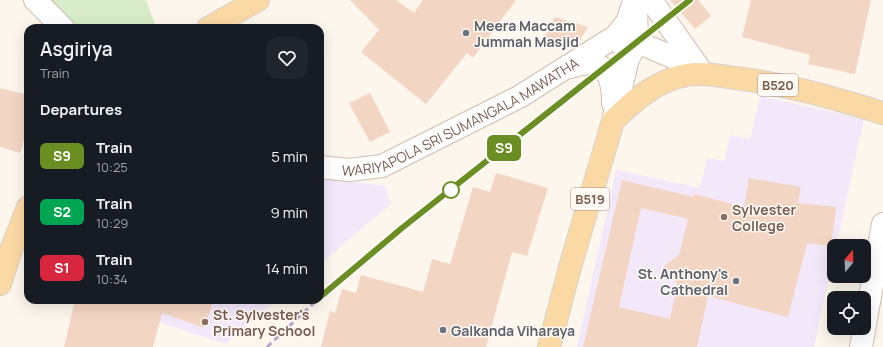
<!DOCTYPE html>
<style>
:root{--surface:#171b24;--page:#20242c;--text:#f1f3f6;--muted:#9ea1a6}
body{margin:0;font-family:Manrope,sans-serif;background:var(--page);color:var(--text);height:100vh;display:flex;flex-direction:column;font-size:15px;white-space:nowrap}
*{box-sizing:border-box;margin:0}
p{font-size:13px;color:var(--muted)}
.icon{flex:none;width:22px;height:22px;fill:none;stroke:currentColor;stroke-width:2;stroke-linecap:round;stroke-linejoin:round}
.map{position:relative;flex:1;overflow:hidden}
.details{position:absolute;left:24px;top:24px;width:300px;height:280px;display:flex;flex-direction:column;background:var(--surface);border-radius:12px;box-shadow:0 4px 16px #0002}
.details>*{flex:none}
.badge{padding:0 8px;border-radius:6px;font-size:14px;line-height:26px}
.needle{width:26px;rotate:19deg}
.controls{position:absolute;left:827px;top:239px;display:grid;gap:8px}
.controls a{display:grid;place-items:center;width:44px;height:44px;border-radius:8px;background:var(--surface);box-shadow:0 4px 16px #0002;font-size:20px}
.map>.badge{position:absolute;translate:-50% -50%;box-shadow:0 0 0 2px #fff}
h2{padding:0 16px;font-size:15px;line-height:36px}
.round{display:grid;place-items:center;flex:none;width:42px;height:42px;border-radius:12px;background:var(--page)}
.head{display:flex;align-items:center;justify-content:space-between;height:68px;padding:0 16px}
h1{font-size:19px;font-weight:600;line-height:30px}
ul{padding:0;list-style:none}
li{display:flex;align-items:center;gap:12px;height:56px;padding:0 16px}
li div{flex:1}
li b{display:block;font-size:15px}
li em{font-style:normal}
li .badge{min-width:44px;font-weight:700;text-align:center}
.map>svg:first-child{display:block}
</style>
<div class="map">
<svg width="883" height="347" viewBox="0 0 883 347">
<rect width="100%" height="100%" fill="#fdf6ec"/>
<g fill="#f3e8fa">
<path d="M760 96 864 119 836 246H834V255L814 347H577L616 170 700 188 707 158 724 161 730 135 750 139Z"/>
<path d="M320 178 385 186 391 204 320 264Z"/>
<path d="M93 300H277L225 344Z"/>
</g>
<path fill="#d8ecc9" d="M44 0H146L156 27 74 28Z"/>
<g fill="#f3d5c3" fill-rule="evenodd">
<path d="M350 0H396L414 13 423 0H516L473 58 467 53 426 104 361 52 379 30Z"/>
<path d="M670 0H698L711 16 695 29Z"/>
<path d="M751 0H871L855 74 808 64 810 55 742 37Z"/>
<path d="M555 17 588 27 577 45 563 47 543 40Z"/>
<path d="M0 88 28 95V126L20 153 0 147Z"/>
<path d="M370 93 390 132 370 142 349 103Z"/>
<path d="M496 173 548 188 527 256 512 252 486 347H321L330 311 335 313 342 289 356 293 361 275 423 292 432 259 450 264 473 187 490 192Z"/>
<path d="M749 178 801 187 798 203 836 207 831 246 807 243 788 317 708 296 697 347H583L622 180 694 197V194L744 207ZM641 208 688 219 679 255 663 267 677 284 670 319 619 307Z"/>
<path d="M75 300H214L204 328 162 313 153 347H64Z"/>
</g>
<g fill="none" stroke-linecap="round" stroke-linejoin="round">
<defs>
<g id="minor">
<path d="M35 0 63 28"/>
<path d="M651 0 699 68"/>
<path d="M622 45 637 42 684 62 703 73"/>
<path d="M570 67C603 56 613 72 613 103"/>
<path d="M613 121 628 59 637 42 636 6"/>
<path id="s1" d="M320 167 349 170 382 166 519 97 616 36 627 22 634 1"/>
<path d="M861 347 883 224"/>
</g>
<g id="major">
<path d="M208 28 258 0"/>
<path d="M0 284 10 253 28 207"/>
<path d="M549 347 570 267 613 121C634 100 657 80 687 75 703 72 719 76 735 78 786 84 834 98 883 113"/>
</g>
</defs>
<use href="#minor" stroke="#d1beb0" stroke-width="24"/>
<use href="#major" stroke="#dad1cd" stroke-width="24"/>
<use href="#minor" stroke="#fff" stroke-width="22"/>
<use href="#major" stroke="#fbd9a5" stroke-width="22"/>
<g stroke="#b9a8c9" stroke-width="3" stroke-dasharray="6 4" stroke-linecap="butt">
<path d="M320 297 402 228 690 0"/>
<path d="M267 347 317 300"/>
</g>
</g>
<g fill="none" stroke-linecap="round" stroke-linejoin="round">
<defs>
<path id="line" d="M320 297 402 228 690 0"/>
</defs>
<use href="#line" stroke="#fff" stroke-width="9"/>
<use href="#line" stroke="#6b8e23" stroke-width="6"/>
</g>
<g fill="#6b7280" stroke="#fffaf3" stroke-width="1.5">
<circle cx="466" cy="33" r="4"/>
<circle cx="736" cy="281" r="4"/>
<circle cx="443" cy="330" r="4"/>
</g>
<circle fill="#fff" stroke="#6b8e23" stroke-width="2" cx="451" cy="190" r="8"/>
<g fill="#8d6e63" stroke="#fffaf3" stroke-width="1.5">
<circle cx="724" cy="217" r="4"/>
<circle cx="205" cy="322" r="4"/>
</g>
<g text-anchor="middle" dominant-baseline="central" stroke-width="3" stroke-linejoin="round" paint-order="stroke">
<g fill="#fffaf3" stroke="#a28b7f" stroke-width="1">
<rect x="758" y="74" width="40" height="22" rx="3"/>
<rect x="571" y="188" width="38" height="22" rx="3"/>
</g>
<g font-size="13" font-weight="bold" fill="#7a5c4d">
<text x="778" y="85">B520</text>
<text x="590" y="199">B519</text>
</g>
<g font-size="14" font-weight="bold" fill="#5b616d" stroke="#fffaf3" text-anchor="start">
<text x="474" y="25">Meera Maccam<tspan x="474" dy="16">Jummah Masjid</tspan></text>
<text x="728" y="273" text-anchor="end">St. Anthony's<tspan x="728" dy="16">Cathedral</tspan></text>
<text x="451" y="330">Galkanda Viharaya</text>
</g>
<g font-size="14" fill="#7a5c4d" stroke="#fffaf3">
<text stroke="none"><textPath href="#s1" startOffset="153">WARIYAPOLA SRI SUMANGALA MAWATHA</textPath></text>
</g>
<g font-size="14" font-weight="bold" fill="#785e54" stroke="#fffaf3" text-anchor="start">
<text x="732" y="209">Sylvester<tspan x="732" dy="16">College</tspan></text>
<text x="213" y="314">St. Sylvester's<tspan x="213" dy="16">Primary School</tspan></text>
</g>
</g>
</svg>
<div class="controls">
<a><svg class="needle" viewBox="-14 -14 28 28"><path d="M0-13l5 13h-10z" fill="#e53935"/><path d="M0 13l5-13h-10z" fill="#9ea1a6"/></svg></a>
<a><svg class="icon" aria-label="locate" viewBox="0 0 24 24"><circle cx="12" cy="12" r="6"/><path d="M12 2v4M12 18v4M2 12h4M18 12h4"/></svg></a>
</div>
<b class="badge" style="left:504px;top:148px;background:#6b8e23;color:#fff">S9</b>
<section class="details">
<div class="head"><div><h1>Asgiriya</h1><p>Train</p></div><a class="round"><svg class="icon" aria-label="heart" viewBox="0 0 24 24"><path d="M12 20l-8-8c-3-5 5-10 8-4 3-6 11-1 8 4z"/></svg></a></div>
<h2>Departures</h2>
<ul>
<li><span class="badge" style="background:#6b8e23;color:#fff">S9</span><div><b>Train</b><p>10:25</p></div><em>5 min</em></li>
<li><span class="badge" style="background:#00a651;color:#fff">S2</span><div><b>Train</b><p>10:29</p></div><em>9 min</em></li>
<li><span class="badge" style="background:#d7263d;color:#fff">S1</span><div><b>Train</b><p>10:34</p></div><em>14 min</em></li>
</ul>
</section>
</div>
